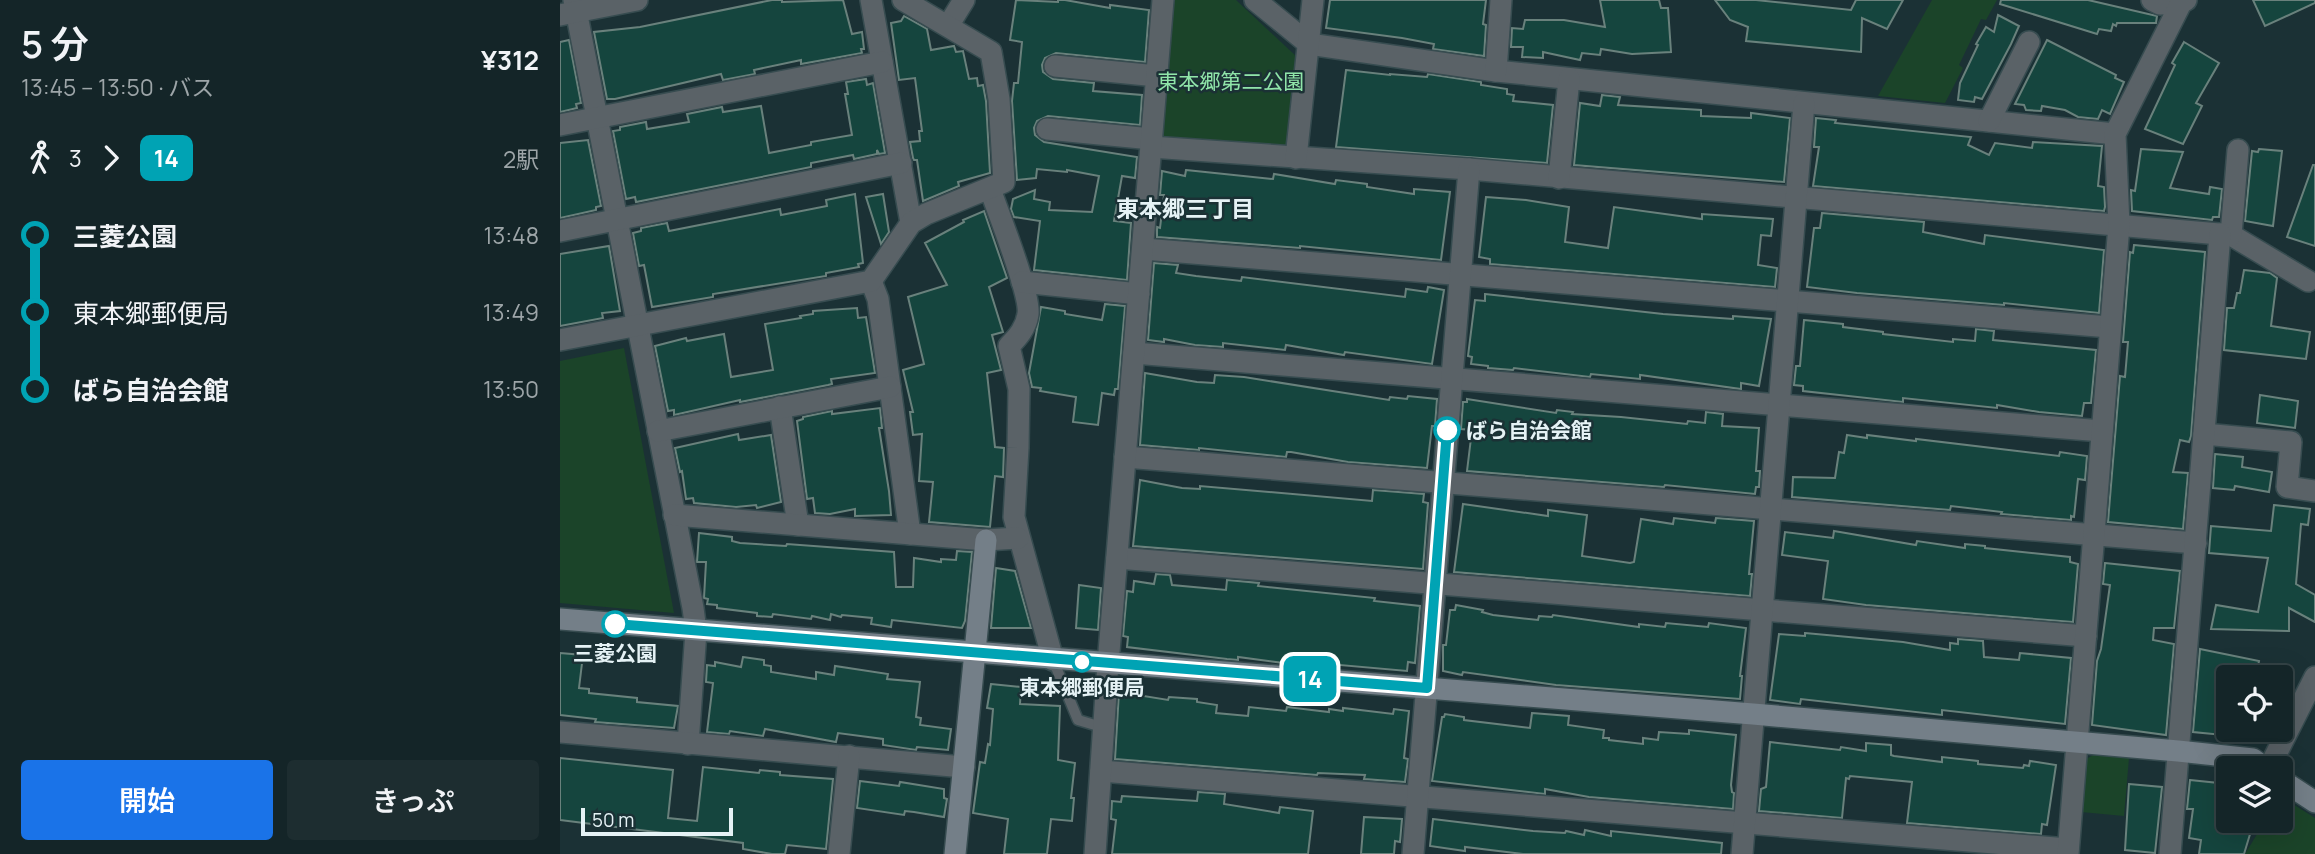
<!DOCTYPE html>
<html lang="ja">
<meta charset="utf-8">
<style>
:root{--surface:#142528;--page:#1d2d30;--text:#f1f3f6;--muted:#9da5a8;--line:#334245;--accent:#1a73e8}
body{margin:0;font-family:Manrope,"Noto Sans JP",sans-serif;background:var(--page);color:var(--text);height:100vh;display:flex;flex-direction:column;font-size:26px;white-space:nowrap}
*{box-sizing:border-box;margin:0}
p{font-size:23px;color:var(--muted)}
.icon{flex:none;width:38px;height:38px;fill:none;stroke:currentColor;stroke-width:2;stroke-linecap:round;stroke-linejoin:round}
.map{position:relative;flex:1;overflow:hidden}
.details{display:flex;flex-direction:column;background:var(--surface);width:560px}
.details>*{flex:none}
.badge{padding:0 14px;border-radius:10px;font-size:24px;line-height:46px}
.controls{position:absolute;left:1656px;top:665px;display:grid;gap:14px}
.controls a{display:grid;place-items:center;width:77px;height:77px;border-radius:7px;background:var(--surface);box-shadow:0 7px 28px #0002,0 0 0 2px var(--line);font-size:35px}
.scale{position:absolute;left:21px;bottom:18px;width:152px;box-sizing:border-box;padding-left:7px;border:4px solid #e5f2f5;border-top:0;font-size:19px;line-height:24px;white-space:nowrap;color:#e5f2f5;-webkit-text-stroke:5px #1b3135;paint-order:stroke}
.map>.badge{position:absolute;translate:-50% -50%;box-shadow:0 0 0 4px #fff}
.legs{display:flex;align-items:center;gap:10px;height:77px;padding:0 21px;font-size:23px}
.legs p{margin-inline-start:auto}
.headline{display:flex;align-items:center;justify-content:space-between;height:119px;padding:0 21px}
h1{font-size:38px;font-weight:600;line-height:52px}
.cta{display:flex;gap:14px;margin-top:auto;padding:14px 21px}
.cta a{flex:1;height:80px;border-radius:7px;background:var(--accent);color:#fff;font-size:28px;font-weight:600;line-height:80px;text-align:center}
.cta a+a{background:var(--page);color:var(--text)}
ul{padding:0 21px;list-style:none}
li{display:flex;align-items:center;gap:24px;height:77px;font-size:26px}
li i{display:grid;place-items:center;width:10px;height:100%;margin:0 9px;background:currentColor}
li i::after{content:'';width:18px;height:18px;margin:-9px;border:5px solid;border-radius:50%;background:var(--surface)}
li p{margin-inline-start:auto}
li:first-child i{background:linear-gradient(#0000 50%,currentColor 0)}
li:last-child i{background:linear-gradient(currentColor 50%,#0000 0)}
main{display:flex;flex:1;min-height:0}
.map>svg:first-child{display:block}
</style>
<main>
<section class="details">
<div class="headline"><div><h1>5 分</h1><p>13:45 – 13:50 · バス</p></div><b>¥312</b></div>
<div class="legs"><svg class="icon" aria-label="walk" viewBox="0 0 24 24"><circle cx="13" cy="4" r="2"/><path d="M13 8l-2 6 4 7M11 14l-3 7M7 12l3-4h3l4 4"/></svg>3<svg class="icon" aria-label="forward" viewBox="0 0 24 24"><path d="M9 5l7 7-7 7"/></svg><b class="badge" style="background:#00a3b4;color:#fff">14</b><p>2駅</p></div>
<ul>
<li><i style="color:#00a3b4"></i><b>三菱公園</b><p>13:48</p></li>
<li><i style="color:#00a3b4"></i><span>東本郷郵便局</span><p>13:49</p></li>
<li><i style="color:#00a3b4"></i><b>ばら自治会館</b><p>13:50</p></li>
</ul>
<div class="cta"><a>開始</a><a>きっぷ</a></div>
</section>
<div class="map">
<svg width="1755" height="854" viewBox="0 0 1755 854">
<rect width="100%" height="100%" fill="#1b3135"/>
<g fill="#1b4429">
<path d="M613 0H676L738 58 731 149 600 139Z"/>
<path d="M1372 0H1437L1426 20 1421 19 1399 65 1403 68 1385 103 1318 96Z"/>
<path d="M64 348 114 613 0 603V361Z"/>
<path d="M1533 755 1569 758 1564 816 1521 812 1523 761Z"/>
<path d="M1720 796 1755 818V854H1685L1705 821H1720Z"/>
</g>
<g fill="#15453e" stroke="#69817c" stroke-width="2">
<path d="M212 0H222V2L283 0 292 34 302 32 304 49H301L302 53 241 64V60L194 70 195 74 163 80 161 74 55 99H47L34 32 80 27Z"/>
<path d="M456 0 498 2V0H505L550 8V5L589 10 585 62 496 53 485 58 482 65 483 72 493 79 534 83 533 91 582 95 580 125 488 116 477 121 474 128 475 135 484 142 577 157 575 178 562 176 554 221 571 223 567 280 474 270 480 221 454 217 451 209 453 199 475 190 474 199 490 202 489 210 532 212 539 176 507 170V172L477 169 476 178 457 180 452 101 454 83H458L462 42 450 40Z"/>
<path d="M770 0H926L923 24 926 25 924 56 873 49 874 44 842 38 766 28Z"/>
<path d="M1040 0H1099L1101 8H1108L1111 52 1072 54 1041 49 1040 55 1022 53 1020 60 983 52V58L962 57 963 47H951L952 28 963 29 965 20H1004L1045 27Z"/>
<path d="M1155 0H1196L1291 10 1296 0H1343L1327 29 1302 18 1301 52 1186 41 1188 27 1170 20Z"/>
<path d="M1441 0H1528L1597 16 1596 23H1557L1556 26 1553 24 1551 31 1539 29 1537 34 1440 4Z"/>
<path d="M1693 0H1755V3L1705 26Z"/>
<path d="M1438 15 1459 26 1451 44 1422 99 1415 97 1414 102 1398 100 1400 83 1418 45 1416 44 1426 27 1434 32Z"/>
<path d="M344 16 367 29 371 50 394 46 396 52 403 51 409 79 417 78 418 86 423 85 426 101 430 173 398 182 399 186 363 201 357 160H354L353 158 350 142 360 141 359 131H362L355 78 339 80 331 23 341 21Z"/>
<path d="M9 40 21 103 16 104 17 108 0 112V42Z"/>
<path d="M1487 40 1556 75 1555 78 1564 82 1550 114 1542 110 1538 119 1518 117 1505 110 1482 106 1481 111 1466 110 1464 105 1455 104Z"/>
<path d="M1624 42 1659 63 1636 103 1642 106 1623 144 1585 129 1615 65 1612 63Z"/>
<path d="M786 70 830 75V74L867 77 868 74 921 82V85L947 89V94L954 95 953 101 993 105 987 163 776 147Z"/>
<path d="M306 79 307 85 313 83 325 153 319 154 317 150V154L294 159 293 155 251 163V167L76 202 75 197 66 199 53 131 60 130V127L86 122 87 129 129 122 127 114 162 107 163 112 201 106 209 153 251 145V142L292 135 285 94H288L286 82Z"/>
<path d="M1042 95 1060 97 1058 105 1141 110V116L1191 118V113L1230 118 1224 182 1014 165 1020 103 1040 106Z"/>
<path d="M1256 118 1276 120 1275 123 1411 137 1408 145 1429 155 1435 143 1472 148 1473 142 1542 146 1538 186 1544 187 1545 207 1544 211 1253 186 1259 147H1254Z"/>
<path d="M28 140 41 206 36 207V210L0 218V143Z"/>
<path d="M1581 149 1623 152 1610 188 1649 194 1650 187 1662 189 1659 217H1653L1652 220 1572 211 1571 190 1575 191Z"/>
<path d="M1699 149 1722 151 1713 226 1685 221 1692 151 1698 152Z"/>
<path d="M1753 165H1755V246L1727 237Z"/>
<path d="M626 170 713 179 714 174 775 184 776 180 807 184V187L854 194V189L890 192 881 260 740 246V248L597 237V227L600 228 604 195H600L602 171 625 176Z"/>
<path d="M295 194 303 263 298 264 299 267 266 273V276L153 294V297L92 307 84 265 79 266 73 233 81 231V228L107 223 109 231 220 209 221 215 267 206 266 200Z"/>
<path d="M323 194 329 232 321 244 306 197Z"/>
<path d="M926 197 966 200 1009 207 1005 242 1048 248 1054 207 1142 219V214L1213 219 1211 236 1201 235 1198 265 1217 268 1215 287 930 264V259L919 257Z"/>
<path d="M424 211 447 278 429 287 443 332 432 335 441 370 427 373 435 447 444 448 443 477 435 476 430 527 369 522 373 482 359 481 362 434 353 435 350 412H353L343 370 364 364 348 297 387 285 365 243 404 222 403 220Z"/>
<path d="M1262 213 1364 222 1363 232 1424 244 1425 235 1544 250 1539 313 1444 303V305L1297 293 1247 287 1254 228H1260Z"/>
<path d="M1574 245 1645 252 1631 436 1629 442 1620 440 1613 472 1628 473 1623 529 1548 522 1560 376 1565 377 1568 342H1563L1570 252 1573 253Z"/>
<path d="M49 246 60 311 42 313 43 318 0 326V254Z"/>
<path d="M594 263 618 265 616 273 636 276 681 281 682 277 845 297 846 289 867 292 868 287 884 290 872 364 785 352 784 355 726 345 725 350 663 343V347L635 345 604 339V342L588 340Z"/>
<path d="M1684 270 1710 273 1717 278 1711 326 1750 332 1746 359 1664 350 1667 308H1674L1677 293H1680Z"/>
<path d="M925 294 1103 314 1173 319V316L1211 319 1199 386 1181 383V389L1080 375V379L1031 374 1030 377 954 368 953 370 928 368V366L911 364 912 357 908 356 915 300 925 301Z"/>
<path d="M545 304 565 306 558 389H555L554 395 542 393 538 425 513 422 516 397 480 391 481 388 472 387 469 373 481 307 505 311V314L542 320Z"/>
<path d="M297 308 298 318 306 317 315 373 271 379 272 384 268 385 180 402V400L114 415V410L108 411 95 346 126 338 127 341 164 334 171 377 213 370 205 324 241 318 240 316 253 314V311Z"/>
<path d="M1244 320 1283 324V327L1323 332V334L1393 342V339L1415 341 1416 329 1434 331 1433 340 1536 350 1531 403H1524L1522 416 1479 412 1437 405V408L1343 398V402L1243 391V386L1234 385 1236 366H1240Z"/>
<path d="M585 373 637 382 654 383 655 375 684 377 829 400 830 397 847 399 848 396 877 399 875 426H872L867 468 788 462 731 452H727L726 457 639 448V450L580 445Z"/>
<path d="M1700 395 1738 401 1735 428 1697 423Z"/>
<path d="M907 399 996 413 997 410 1013 412 1012 414 1061 417 1127 424 1128 421 1145 423 1146 412 1163 414 1162 426 1199 428 1196 471H1200L1199 487H1196L1195 494 1105 485 1104 487 907 471 912 430 901 429 903 402H907Z"/>
<path d="M320 408 322 428H319L329 491 331 515 295 516V509L270 514 255 513 253 498 247 499 237 421 243 419V417L272 411V414Z"/>
<path d="M178 434 179 440 211 435 221 502 197 508 196 505 176 507 134 503 133 498 126 499 122 471 120 472 115 448Z"/>
<path d="M1287 435 1307 438V435L1356 441V439L1499 456 1500 452 1527 456 1525 480 1518 479 1514 517 1511 516V520L1441 514 1442 512 1391 506 1390 510 1232 497 1233 477 1275 478 1279 452 1284 453Z"/>
<path d="M1655 454 1683 457 1682 467 1712 472 1709 492 1675 486 1674 490 1653 488Z"/>
<path d="M580 480 622 488 640 489V486L812 501 813 490 864 494 863 502 868 503 863 569 573 546Z"/>
<path d="M903 504 988 516V510L1027 515 1022 556 1070 563 1074 562 1081 519 1113 524 1114 518 1155 523 1156 518 1194 521 1189 574H1192L1190 596 894 572Z"/>
<path d="M1714 505 1750 509 1748 525 1741 524 1736 584 1755 595V622L1729 608V631L1651 629 1656 605 1698 612 1708 558 1649 553 1651 526 1711 531Z"/>
<path d="M1274 531 1356 545 1357 541 1405 548V544L1425 546V548L1510 557V562L1518 564 1513 622 1306 605 1263 599 1268 561 1222 555 1225 532 1273 538Z"/>
<path d="M139 533 172 537V541L180 543 226 546 227 544 334 552 336 587H353L354 558 381 562V559L396 560 397 551 412 552 405 621 402 628 332 620 331 627 311 624 312 618 282 615 281 617 271 614 270 620 252 616 251 619 213 614 212 617 197 616V613L157 608V605L147 604 148 599 144 598 146 562H137Z"/>
<path d="M1545 563 1620 571 1614 628H1594L1593 640 1614 644 1606 735 1532 725 1537 661 1541 649 1550 585 1543 584Z"/>
<path d="M436 568 455 571 471 628H431Z"/>
<path d="M596 574 610 575 612 585 666 590 667 580 699 583 698 586 815 598 814 601 860 606 855 663 848 662 847 671 724 660V663L678 657V660L667 659 567 647 568 637 563 636 567 591 573 592 574 581 594 584Z"/>
<path d="M519 585 541 588 538 630 516 628Z"/>
<path d="M896 605 923 610 922 612 933 615 978 620 979 616 992 617 993 615 1079 627V624L1105 627 1106 623 1148 627 1149 623 1186 628 1180 676H1182L1180 699 996 685 903 672 902 675 883 671V645H886L890 610H895Z"/>
<path d="M1245 633 1343 642 1390 650V643L1398 644V639L1423 641 1424 657 1459 660 1460 653 1511 658 1505 724 1382 710V715L1241 699 1240 704 1210 700 1219 634 1245 636Z"/>
<path d="M1640 649 1699 661 1696 677 1668 671 1663 735 1633 732Z"/>
<path d="M0 653 23 655 19 688 29 689V693L77 698V702L118 706 114 728 35 722 36 719 0 715Z"/>
<path d="M183 657 204 660V665L211 666V672L256 679V672L274 675 275 666 328 674 327 679 360 682 356 717 361 718 360 725 391 729 388 750 357 747 356 750 323 745V739L278 733 276 742 205 729 203 736 170 731 169 734 147 732 153 683 146 682 147 665 155 666V662L181 667Z"/>
<path d="M431 684 461 687 460 704 500 706 498 760 515 763 511 798H514L512 821 491 819 487 854H444L448 819 413 813 420 762 425 763 428 744 430 745 433 709 427 708Z"/>
<path d="M559 692 608 700 609 697 637 699V702L657 705 656 713 688 716 689 707 726 711 727 707 769 712V709L783 711V708L833 714 834 709 849 711 844 758 848 759 845 782 804 779 805 775 758 773 757 775 555 759Z"/>
<path d="M972 713 1009 716 1008 725 1044 730 1043 738H1049V740L1083 744V738L1098 740 1099 732 1129 734V730L1176 735 1171 785 1172 792 1174 793 1173 809 1029 797 985 789V794L872 781 882 717H884L885 714 904 717V720L970 728Z"/>
<path d="M1210 742 1280 750 1281 747 1306 751V743L1331 745V755L1334 756 1382 762V757L1418 761V764L1463 768 1464 765 1469 766 1470 761 1496 765 1487 825 1482 824 1481 834 1347 823 1352 782 1290 776 1289 779 1286 778 1282 818 1199 811 1201 789 1206 787Z"/>
<path d="M0 758 113 770 108 818 137 821 143 767 199 773 200 770 220 772V775L273 779 266 849 227 845 225 854H212L183 849V843L0 820Z"/>
<path d="M1630 780 1668 784V821H1694L1684 854H1639L1641 840 1629 838 1633 809H1627Z"/>
<path d="M300 781 339 786 340 782 384 789V798L387 799 384 817 354 812 345 811 344 815 297 808Z"/>
<path d="M1569 784 1602 787 1595 853 1565 850Z"/>
<path d="M638 792 665 794 664 804 719 813 720 807 753 811 748 854H552L556 820 551 819 552 801 561 802 562 796 637 801Z"/>
<path d="M804 817 842 819 840 842 835 841 834 854H801Z"/>
<path d="M873 819 973 831 1005 833 1006 831 1024 835 1025 830 1051 836V831L1162 843 1161 854H963L905 847V851L870 846Z"/>
</g>
<g fill="none" stroke-linecap="round" stroke-linejoin="round">
<defs>
<path id="lane" d="M493 660 518 720 545 728"/>
<g id="street">
<path d="M14 0 133 608 136 631 128 744"/>
<path d="M311 0 351 223"/>
<path d="M695 0 749 44 936 71 1555 134"/>
<path d="M1592 0 1600 4 1621 3"/>
<path d="M0 15 77 0"/>
<path d="M388 26 404 0"/>
<path d="M495 66 597 76"/>
<path d="M936 71 941 0"/>
<path d="M1429 121 1469 42"/>
<path d="M0 125 322 62"/>
<path d="M487 129 592 139"/>
<path d="M591 147 909 169 1671 235 1748 281"/>
<path d="M736 158 753 0"/>
<path d="M999 178 1009 79"/>
<path d="M430 189C438 212 471 295 468 314 466 328 458 337 449 346L459 389 458 448 454 517 493 660"/>
<path d="M0 231 341 163"/>
<path d="M1671 235 1678 150"/>
<path d="M583 249 1550 327"/>
<path d="M311 281 318 299 350 534"/>
<path d="M462 282 579 294"/>
<path d="M0 340 311 281 351 223 366 214 444 182 439 99 431 52 343 0"/>
<path d="M574 353 1542 431"/>
<path d="M220 407 238 525"/>
<path d="M98 431 330 387"/>
<path d="M1644 434 1731 442 1727 487 1755 491"/>
<path d="M565 457 1636 543"/>
<path d="M114 515 426 540 458 538"/>
<path d="M557 558 1526 636"/>
<path d="M0 732 404 767"/>
<path d="M1709 768 1755 677"/>
<path d="M541 771 1508 849"/>
<path d="M279 854 289 756"/>
<path d="M535 854 548 664 603 0"/>
<path d="M853 854 909 169"/>
<path d="M1182 854 1244 103"/>
<path d="M1508 854 1559 225 1555 134 1621 3 1626 0"/>
<path d="M1610 854 1660 234"/>
</g>
<g id="secondary">
<path d="M0 619 1193 714 1618 751 1693 759 1705 768"/>
<path d="M1720 779 1755 802"/>
<path d="M395 854 426 540"/>
</g>
</defs>
<use href="#lane" stroke="#374c50" stroke-width="13"/>
<use href="#street" stroke="#374c50" stroke-width="24"/>
<use href="#secondary" stroke="#374c50" stroke-width="24"/>
<use href="#lane" stroke="#5a6267" stroke-width="10"/>
<use href="#street" stroke="#5a6267" stroke-width="21"/>
<use href="#secondary" stroke="#747f88" stroke-width="21"/>
</g>
<g fill="none" stroke-linecap="round" stroke-linejoin="round">
<defs>
<path id="line-1" d="M55 624 867 688 887 430"/>
</defs>
<use href="#line-1" stroke="#fff" stroke-width="16"/>
<use href="#line-1" stroke="#00a3b4" stroke-width="10"/>
</g>
<g fill="#fff" stroke="#00a3b4" stroke-width="3.5">
<circle cx="887" cy="430" r="12"/>
<circle cx="55" cy="624" r="12"/>
<circle cx="522" cy="662" r="9"/>
</g>
<g text-anchor="middle" dominant-baseline="central" stroke-width="5" stroke-linejoin="round" paint-order="stroke">
<g font-size="21" fill="#90e5a9" stroke="#1b3135">
<text x="671" y="81">東本郷第二公園</text>
</g>
<g font-size="21" font-weight="bold" fill="#e5f2f5" stroke="#1b3135">
<text x="906" y="430" text-anchor="start">ばら自治会館</text>
<text x="55" y="653">三菱公園</text>
<text x="522" y="687">東本郷郵便局</text>
</g>
<g font-size="23" font-weight="bold" fill="#e5f2f5" stroke="#1b3135">
<text x="625" y="208">東本郷三丁目</text>
</g>
</g>
</svg>
<div class="controls">
<a><svg class="icon" aria-label="locate" viewBox="0 0 24 24"><circle cx="12" cy="12" r="6"/><path d="M12 2v4M12 18v4M2 12h4M18 12h4"/></svg></a>
<a><svg class="icon" aria-label="layers" viewBox="0 0 24 24"><path d="M12 4l9 5-9 5-9-5zM3 14l9 5 9-5"/></svg></a>
</div>
<div class="scale">50 m</div>
<b class="badge" style="left:750px;top:679px;background:#00a3b4;color:#fff">14</b>
</div>
</main>
